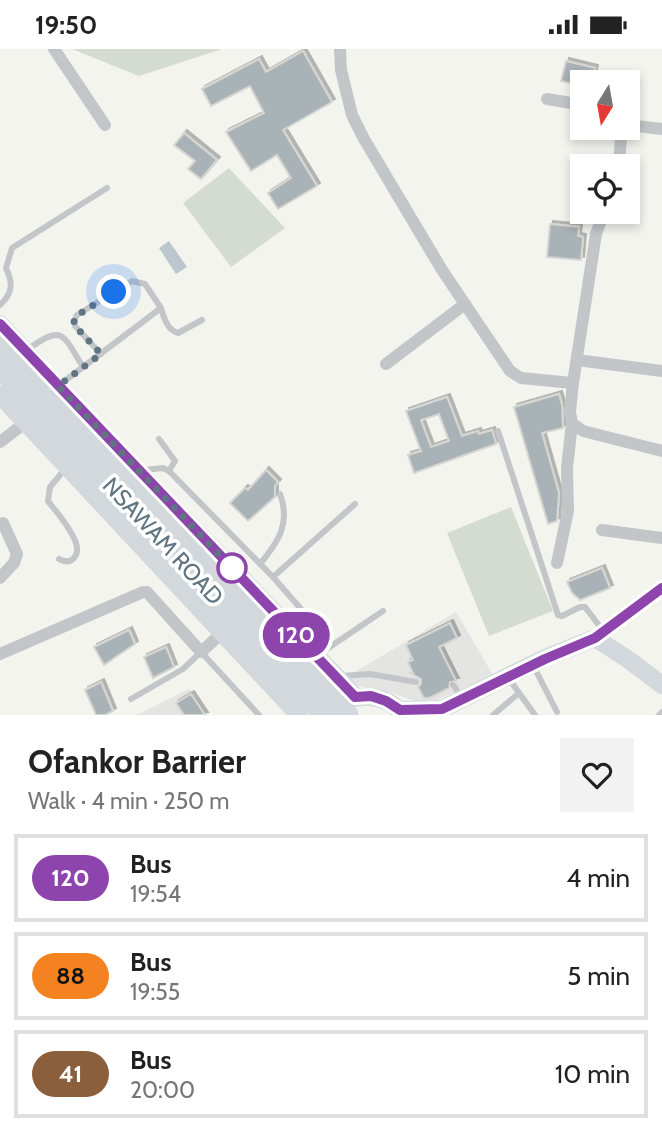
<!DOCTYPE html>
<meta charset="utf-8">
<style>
:root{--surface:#fff;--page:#f2f2f2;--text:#222;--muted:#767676;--line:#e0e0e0}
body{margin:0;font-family:Cabin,sans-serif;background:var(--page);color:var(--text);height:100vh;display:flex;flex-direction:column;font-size:26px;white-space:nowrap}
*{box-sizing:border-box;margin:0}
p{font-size:23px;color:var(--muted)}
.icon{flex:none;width:38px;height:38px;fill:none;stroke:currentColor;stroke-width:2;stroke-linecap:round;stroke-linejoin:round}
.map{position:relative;height:666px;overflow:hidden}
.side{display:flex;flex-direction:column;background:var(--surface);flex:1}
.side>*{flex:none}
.badge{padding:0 14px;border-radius:23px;font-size:24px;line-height:46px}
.needle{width:46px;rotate:191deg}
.tools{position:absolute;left:570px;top:21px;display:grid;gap:14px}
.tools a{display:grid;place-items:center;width:70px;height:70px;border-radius:0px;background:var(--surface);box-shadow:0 4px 10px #0003;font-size:35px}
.you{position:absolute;width:35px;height:35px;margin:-18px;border:5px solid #fff;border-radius:50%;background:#1a73e8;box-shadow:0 0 0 10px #1a73e833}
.map>.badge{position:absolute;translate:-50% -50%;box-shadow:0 0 0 4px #fff}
.round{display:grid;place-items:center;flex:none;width:74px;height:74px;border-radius:0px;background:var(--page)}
.summary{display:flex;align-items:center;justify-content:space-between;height:119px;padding:0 28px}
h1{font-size:33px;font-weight:700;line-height:52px}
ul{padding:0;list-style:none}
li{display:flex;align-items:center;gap:21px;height:88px;margin:0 14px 10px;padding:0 14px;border:4px solid var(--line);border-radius:0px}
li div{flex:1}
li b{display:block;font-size:26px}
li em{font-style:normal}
li .badge{min-width:77px;font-weight:700;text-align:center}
.status{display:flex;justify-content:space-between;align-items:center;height:49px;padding:0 35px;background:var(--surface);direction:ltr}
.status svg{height:19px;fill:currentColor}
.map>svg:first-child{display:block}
</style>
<div class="status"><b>19:50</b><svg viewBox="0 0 49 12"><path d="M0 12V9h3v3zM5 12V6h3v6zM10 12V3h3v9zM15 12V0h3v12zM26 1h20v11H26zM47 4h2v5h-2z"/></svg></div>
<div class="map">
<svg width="662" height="666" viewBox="0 0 662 666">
<defs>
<filter id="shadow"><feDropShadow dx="3" dy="-3" stdDeviation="0" flood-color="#0004"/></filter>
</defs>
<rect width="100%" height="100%" fill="#f4f4ef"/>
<g fill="#e4e5e3">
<path d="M456 563 493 626 426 656 389 643 358 637 346 628Z"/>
<path d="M189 640 209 666H137Z"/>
</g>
<g fill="#d4dbd0">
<path d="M72 0H222L139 27Z"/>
<path d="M229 119 285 179 231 218 183 154Z"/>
<path d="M511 458 553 562 489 587 447 484Z"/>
</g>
<path fill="#bbc7cc" d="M169 192 187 218 176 225 159 199Z"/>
<g fill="#a9b2b6" stroke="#d5d5d2" stroke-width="2" fill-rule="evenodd" filter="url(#shadow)">
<path d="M303 2 332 53 283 81 317 137 278 160 268 144 291 129 277 106 251 122 226 83 264 64 250 37 211 57 202 40 259 10 266 23Z"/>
<path d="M566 12 595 19 592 33H583V37L561 32Z"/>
<path d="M184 84 217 111 201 130 188 120 195 112 174 96Z"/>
<path d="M550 175 579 178 578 187 583 188 581 211 547 208Z"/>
<path d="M559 345 562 356 563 379 542 384 559 444 557 472 548 475 514 358Z"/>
<path d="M447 348 462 387 478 382 479 385 492 381 496 395 414 424 408 406 421 402 406 362ZM439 365 449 392 431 398 421 371Z"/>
<path d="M266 421 278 433 275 437V448L248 472 230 454 245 439 248 441Z"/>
<path d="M602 519 610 539 580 551 572 544 567 533Z"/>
<path d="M450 574 457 589 439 598 456 632 450 633 449 639 429 649H424L418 638 421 635V630L411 624H413L408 613 413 611 406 596Z"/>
<path d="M129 581 135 595 104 616 94 598Z"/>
<path d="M166 598 174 618 153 629 144 608Z"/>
<path d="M101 633 113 662 105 666H96L85 641Z"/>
<path d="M191 645 205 666H184L176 654Z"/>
</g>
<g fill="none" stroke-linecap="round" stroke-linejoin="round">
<g stroke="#c3c6c9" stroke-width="6">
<path d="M0 256C13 244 13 234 6 219L12 199 107 139"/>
<path d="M27 301C63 275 62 284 83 318"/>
<path d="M101 305 75 277 74 272 77 266 132 232 145 235 161 259"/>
<path d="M58 337 161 259C164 269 167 281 178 284L202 271"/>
<path d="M498 382 558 566 562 567 580 558H585L604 583"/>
<path d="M159 390 175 412 169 422"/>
<path d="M144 421 163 419 169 422 273 528 301 560 303 566 293 580"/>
<path d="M59 510C72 517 80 506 76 494 71 479 57 464 48 452L50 438 66 419"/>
<path d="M260 515C278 493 291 475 280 445"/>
<path d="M273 528 355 455"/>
<path d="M318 606 383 562"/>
<path d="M534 618 557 663"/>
<path d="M342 627 370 625 416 633"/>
<path d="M509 630 535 666"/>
<path d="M454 637 462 649"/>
<path d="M131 650 183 620 201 603 259 666"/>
<path d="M493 666 519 644"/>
<path d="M659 666 662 663"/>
</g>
<g stroke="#c3c6c9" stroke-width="12">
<path d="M54 0 105 76"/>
<path d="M340 0 341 21 352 66 364 90 442 221 510 322 521 329 573 334"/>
<path d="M547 50 583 56"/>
<path d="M628 76 662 80"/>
<path d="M618 79 621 88 619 117"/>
<path d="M604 163 596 185 573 334 570 363 572 374 583 382 662 402"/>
<path d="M577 311 662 322"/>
<path d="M386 315 465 255"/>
<path d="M0 393 26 373"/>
<path d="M602 481 662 489"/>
<path d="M557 514 568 462 567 419 572 374"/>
<path d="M0 529 14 514 17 505 3 474"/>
<path d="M595 589 662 539"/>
<path d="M0 605 143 543H147L201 603 222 584"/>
</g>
<g stroke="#d2d8dc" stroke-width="18">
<path d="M0 275 38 316"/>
<path d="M0 346 299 666"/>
<path d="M93 375 355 647"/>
<path d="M344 652C364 644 390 647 403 666"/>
<path d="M400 661 442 660"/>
<path d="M437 666 442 660 545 609 595 589 629 611 662 636"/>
</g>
<g stroke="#d2d8dc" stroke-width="23">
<path d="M0 293 41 334 347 666"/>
<path d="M0 318 323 663"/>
</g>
</g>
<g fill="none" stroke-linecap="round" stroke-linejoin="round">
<defs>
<path id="line" d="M0 275 355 648 371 647 386 652 400 661 442 660 545 610 595 589 662 539"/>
</defs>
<use href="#line" stroke="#fff" stroke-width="16"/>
<use href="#line" stroke="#8e44ad" stroke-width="10"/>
<path stroke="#617482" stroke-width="7" stroke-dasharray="0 12.6" d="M114 243 78 266 74 272 75 277 101 305 58 337 235 522 232 519"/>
</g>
<circle fill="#fff" stroke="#8e44ad" stroke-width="3.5" cx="232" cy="519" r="14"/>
<g text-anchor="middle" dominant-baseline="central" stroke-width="7" stroke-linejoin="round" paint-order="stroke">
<g font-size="23" fill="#617482" stroke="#fff">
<text transform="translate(163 492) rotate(47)">NSAWAM ROAD</text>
</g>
</g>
</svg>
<div class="tools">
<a><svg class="needle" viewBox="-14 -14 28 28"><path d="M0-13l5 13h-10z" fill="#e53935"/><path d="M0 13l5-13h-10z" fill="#767676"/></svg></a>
<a><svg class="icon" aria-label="locate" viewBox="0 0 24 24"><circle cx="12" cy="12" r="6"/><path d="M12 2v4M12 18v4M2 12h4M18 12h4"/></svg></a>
</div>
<div class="you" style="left:114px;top:243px"></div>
<b class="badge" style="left:296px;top:586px;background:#8e44ad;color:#fff">120</b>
</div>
<section class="side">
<div class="summary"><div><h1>Ofankor Barrier</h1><p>Walk · 4 min · 250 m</p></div><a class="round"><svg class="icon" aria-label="heart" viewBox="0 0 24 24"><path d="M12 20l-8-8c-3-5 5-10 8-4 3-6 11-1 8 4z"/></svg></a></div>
<ul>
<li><span class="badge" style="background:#8e44ad;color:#fff">120</span><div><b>Bus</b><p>19:54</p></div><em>4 min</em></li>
<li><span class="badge" style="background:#f58220;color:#111">88</span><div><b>Bus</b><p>19:55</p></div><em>5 min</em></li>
<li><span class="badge" style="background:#8b5e3c;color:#fff">41</span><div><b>Bus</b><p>20:00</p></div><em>10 min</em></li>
</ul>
</section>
